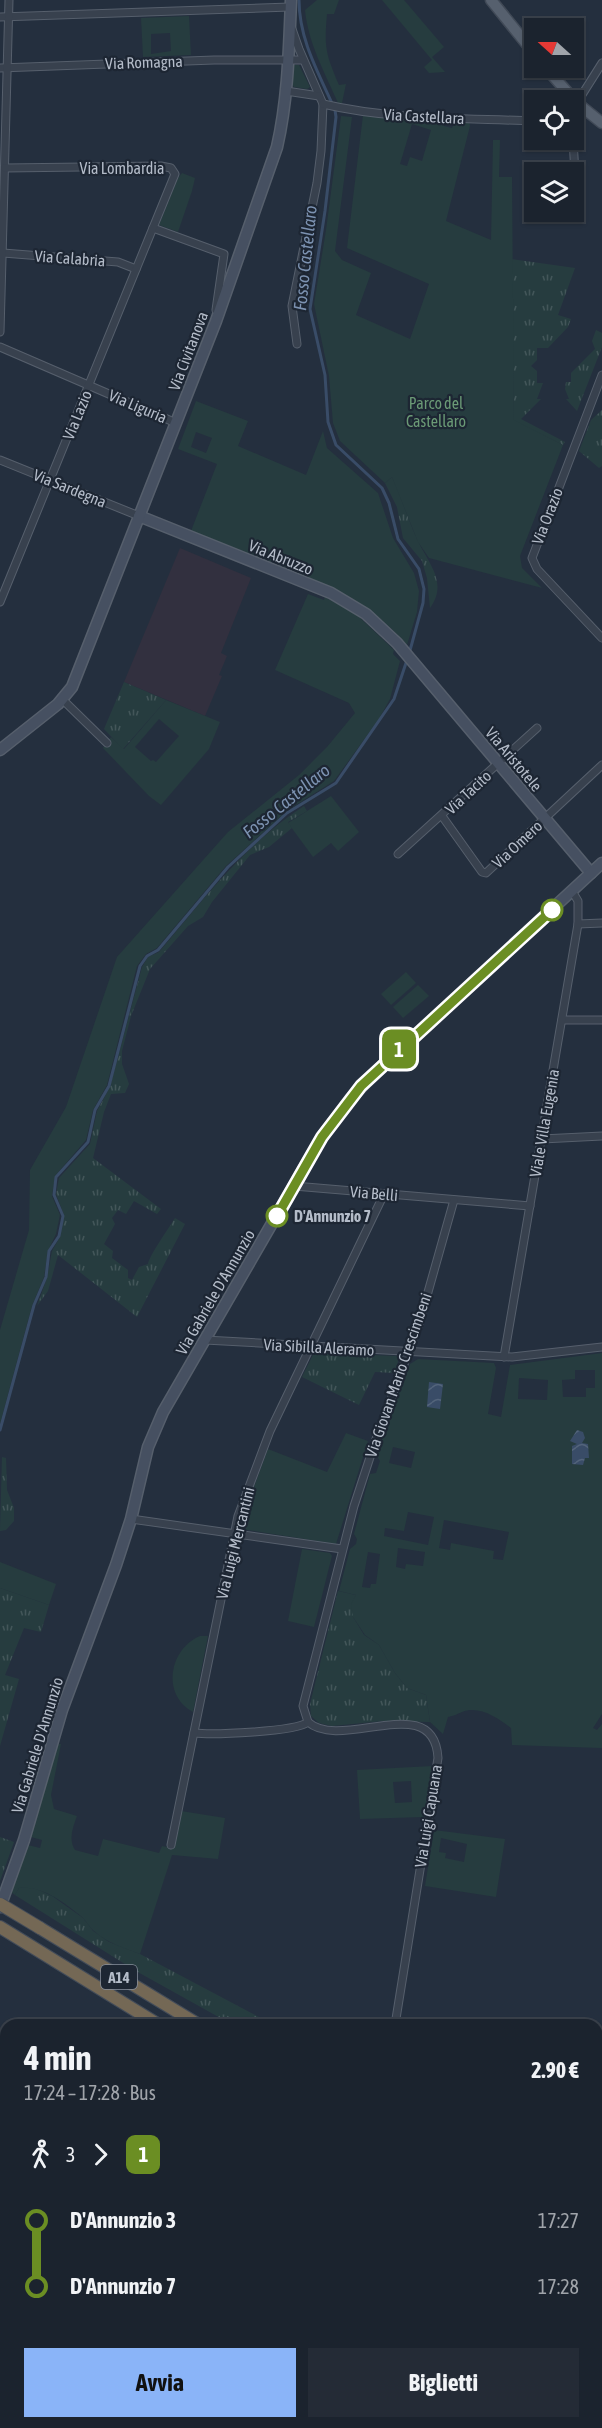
<!DOCTYPE html>
<html lang="it">
<meta charset="utf-8">
<style>
:root{--surface:#1b232e;--page:#242b36;--text:#f1f3f6;--muted:#a0a4aa;--line:#39404a;--accent:#8ab4f8}
body{margin:0;font-family:"Asap Condensed",sans-serif;background:var(--page);color:var(--text);height:100vh;display:flex;flex-direction:column;font-size:22px;white-space:nowrap}
*{box-sizing:border-box;margin:0}
p{font-size:20px;color:var(--muted)}
.icon{flex:none;width:33px;height:33px;fill:none;stroke:currentColor;stroke-width:2;stroke-linecap:round;stroke-linejoin:round}
.map{position:relative;flex:1;overflow:hidden}
.details{position:absolute;left:0px;top:2019px;width:603px;height:410px;display:flex;flex-direction:column;background:var(--surface);border-radius:18px 18px 0 0;box-shadow:0 2px 4px #0004,0 0 0 2px var(--line)}
.details>*{flex:none}
.badge{padding:0 12px;border-radius:9px;font-size:21px;line-height:39px}
.needle{width:39px;rotate:291deg}
.fabs{position:absolute;left:524px;top:18px;display:grid;gap:12px}
.fabs a{display:grid;place-items:center;width:60px;height:60px;border-radius:0px;background:var(--surface);box-shadow:0 2px 4px #0004,0 0 0 2px var(--line);font-size:30px}
.map>.badge{position:absolute;translate:-50% -50%;box-shadow:0 0 0 3px #fff}
.legs{display:flex;align-items:center;gap:9px;height:66px;padding:0 24px;font-size:20px}
.legs p{margin-inline-start:auto}
.summary{display:flex;align-items:center;justify-content:space-between;height:102px;padding:0 24px}
h1{font-size:33px;font-weight:700;line-height:45px}
.button{display:flex;gap:12px;margin-top:auto;padding:12px 24px}
.button a{flex:1;height:69px;border-radius:0px;background:var(--accent);color:#111;font-size:24px;font-weight:700;line-height:69px;text-align:center}
.button a+a{background:var(--page);color:var(--text)}
ul{padding:0 24px;list-style:none}
li{display:flex;align-items:center;gap:21px;height:66px;font-size:22px}
li i{display:grid;place-items:center;width:9px;height:100%;margin:0 8px;background:currentColor}
li i::after{content:'';width:15px;height:15px;margin:-8px;border:4px solid;border-radius:50%;background:var(--surface)}
li p{margin-inline-start:auto}
li:first-child i{background:linear-gradient(#0000 50%,currentColor 0)}
li:last-child i{background:linear-gradient(currentColor 50%,#0000 0)}
.map>svg:first-child{display:block}
</style>
<div class="map">
<svg width="602" height="2428" viewBox="0 0 602 2428">
<defs>
<pattern id="grass-tufts" width="24" height="20" patternUnits="userSpaceOnUse" patternTransform="scale(1.5)"><rect width="24" height="20" fill="#263c3f"/><path d="M3 7l-1-3M5 7V3M7 7l1-3M15 17l-1-3M17 17v-4M19 17l1-3" fill="none" stroke="#435659"/></pattern>
<pattern id="water-waves" width="16" height="10" patternUnits="userSpaceOnUse" patternTransform="scale(1.5)"><rect width="16" height="10" fill="#394c67"/><path d="M0 5q4-4 8 0t8 0" fill="none" stroke="#53647b"/></pattern>
</defs>
<rect width="100%" height="100%" fill="#242f3e"/>
<path fill="#32303f" d="M180 548 251 578 221 653 227 656 219 675 222 676 205 716 124 682Z"/>
<g fill="url(#grass-tufts)">
<path d="M511 259 575 268 558 315 571 319 568 327 548 348H537V360L531 366 537 371V383H543L537 399H541L521 419 565 442 563 445 514 421Z"/>
<path d="M596 330 602 333V347L577 411 566 399H569L565 389 566 382H571V373L595 349 592 341Z"/>
<path d="M602 410V466L599 468 579 451 591 420Z"/>
<path d="M392 477C401 497 408 519 417 539 427 562 449 582 430 608L427 578 422 561 403 538 397 507 385 483Z"/>
<path d="M124 682 166 700 123 749 104 729Z"/>
<path d="M304 806 307 811 288 822 292 828 269 847 250 855 212 902 203 917 188 926 150 969 131 1016 122 1051V1064L129 1084 125 1093 111 1094 104 1112 93 1158 161 1209 157 1214 134 1201 126 1214 118 1210 112 1218 115 1224 104 1244 113 1251 112 1258 128 1270V1278L132 1280 139 1267 148 1264C149 1256 169 1228 175 1218L185 1224 137 1317 58 1255 48 1291 37 1306 47 1278 52 1251 60 1237 64 1215 56 1194 59 1178 90 1144 97 1111 110 1087 142 967 148 957 159 952C203 900 246 843 304 806Z"/>
<path d="M314 1353 397 1356 399 1359 394 1373 375 1372 359 1405 302 1377Z"/>
<path d="M2 1457 6 1458 7 1490 14 1508V1521L6 1530 0 1531Z"/>
<path d="M0 1588 49 1605 41 1632 24 1628 5 1675 19 1679 0 1746Z"/>
<path d="M338 1591 356 1595 353 1617 364 1635 379 1645 395 1673 407 1688 426 1695 430 1722 383 1721 332 1726 319 1723 311 1716 310 1704Z"/>
<path d="M0 1837 14 1842 0 1881Z"/>
<path d="M27 1887 37 1889 52 1896 83 1918 93 1931 109 1942 140 1954 274 2025H233L136 1971 15 1895 19 1888Z"/>
<path d="M597 2202H602V2253L597 2254Z"/>
</g>
<g fill="#263c3f" fill-rule="evenodd">
<path d="M317 0H339L334 14H327C324 48 326 54 339 85L346 84 342 103H338C325 73 308 43 305 10Z"/>
<path d="M382 0H404L444 47 432 57 445 72 429 73 424 67 432 60Z"/>
<path d="M189 16 191 55 143 57 141 18ZM170 33 171 51 151 54V34Z"/>
<path d="M293 65H299L310 87 307 89 294 87 292 84Z"/>
<path d="M363 115 446 120 444 126 452 128 455 121H469L470 126 446 221 491 240 493 140H500L499 177H512L514 420 563 445 520 556 522 568 542 588 429 558 418 542 392 477 385 483 340 441 333 423 329 376 314 304 326 230 341 116 352 117 335 251 342 260 371 273 356 315 410 339 429 284 347 248ZM412 124 431 130 422 161 410 157 407 166 400 164Z"/>
<path d="M182 173 195 178 192 191 178 232 159 225 178 178Z"/>
<path d="M196 401 248 421 238 446 306 475 323 431 327 448 378 493 393 538 414 573 419 591 417 612 407 645C357 586 265 561 191 531L217 464 178 449ZM196 432 212 438 206 453 191 447Z"/>
<path d="M308 594 324 600 325 597 355 613 394 650 393 654 400 661 390 699 379 719 334 781 288 810 226 866 157 948 146 954 137 966 107 1085 93 1110 86 1140 55 1176 52 1196 60 1215 56 1234 48 1251 44 1277 32 1306 0 1424V1330L29 1230 30 1170 66 1107 117 957 228 832 299 775 327 747 355 713 349 703 275 670Z"/>
<path d="M166 700 220 722 209 749 161 805 149 796 103 748 111 737 124 749ZM159 719 179 736 156 762 153 760 151 761 135 747Z"/>
<path d="M331 796 359 832 338 851 331 843 313 857 288 823Z"/>
<path d="M406 972 416 983 391 1005 381 994Z"/>
<path d="M418 985 429 996 403 1018 393 1007Z"/>
<path d="M602 1353V1714L593 1728 597 1730 602 1724V1748L512 1745 511 1728C498 1718 479 1705 462 1712 457 1714 454 1716 448 1717L443 1734 430 1722 426 1695 407 1688 395 1673 379 1645 365 1635 353 1617 351 1604 356 1595 339 1591 350 1549 356 1544 357 1539 354 1534 370 1474 376 1473 380 1461 376 1455 410 1364 418 1359 494 1363 496 1368 488 1414 501 1417 510 1365ZM575 1370H595V1388H586V1397H563L562 1380 575 1379ZM519 1378 548 1380 547 1400 518 1399ZM393 1447 415 1452 411 1468 389 1463ZM408 1512 434 1517 428 1545 384 1536 385 1528 404 1531ZM444 1520 509 1532 503 1560 493 1559 494 1551 451 1543 450 1550 439 1548ZM398 1548 425 1552 423 1566 406 1564 405 1569 396 1567ZM368 1552 380 1554 376 1584H371L370 1588 362 1587Z"/>
<path d="M346 1433 368 1441 336 1544 241 1529 243 1517 268 1449 327 1472Z"/>
<path d="M302 1549 330 1553 332 1556 314 1627 288 1621Z"/>
<path d="M0 1562 56 1584 49 1605 0 1588Z"/>
<path d="M200 1636H208L193 1712C161 1695 169 1649 200 1636Z"/>
<path d="M57 1744H61L51 1795 54 1809 77 1816C73 1827 68 1839 75 1850L98 1856 103 1839 159 1853 162 1846 173 1848 181 1811 225 1818 218 1859 172 1855 140 1954C124 1948 107 1943 94 1931 89 1927 86 1921 82 1917 65 1903 42 1885 19 1888L15 1895 11 1892 28 1845 40 1848 42 1840 31 1837Z"/>
<path d="M432 1766 424 1817 360 1819 357 1770ZM411 1781 412 1802 395 1803 393 1782Z"/>
<path d="M434 1830 505 1839 496 1897 425 1886ZM441 1838 467 1844 464 1862 445 1858 446 1853 439 1852Z"/>
</g>
<g fill="url(#water-waves)">
<path d="M429 1382 443 1384 440 1409 427 1407Z"/>
<path d="M577 1430 583 1432 585 1438 582 1443 588 1444 589 1458H585L583 1465 572 1464V1446L577 1444 570 1441Z"/>
</g>
<g fill="none" stroke-linecap="round" stroke-linejoin="round">
<g stroke="#394c67" stroke-width="3">
<path d="M299 0C299 40 319 74 335 110L336 117 325 211 310 309 325 375 328 422 336 445 382 488 389 503 398 539 419 569 424 589 423 603 409 654"/>
<path d="M0 1430 34 1305 46 1277 49 1251 59 1236 63 1216 54 1195 56 1177 88 1142 95 1110 109 1086 140 966 147 956 158 950 228 867 287 813 336 783 394 699 407 660"/>
</g>
<defs>
<g id="street">
<path d="M0 17 290 7"/>
<path d="M292 29 299 49 323 104 321 151 317 183 292 306 297 344"/>
<path d="M0 68 214 60H303"/>
<path d="M286 91 319 96"/>
<path d="M323 104C391 120 464 118 534 121"/>
<path d="M573 109 602 63"/>
<path d="M573 140 576 190"/>
<path d="M153 228 224 254 216 310"/>
<path d="M3 253 118 262 136 269"/>
<path d="M0 332 9 0"/>
<path d="M0 347 176 423"/>
<path d="M602 375 532 558 537 569 602 638"/>
<path d="M0 460 139 516"/>
<path d="M0 602 175 174 171 168 161 166 5 168"/>
<path d="M62 699 107 743"/>
<path d="M442 816 482 872 486 873 602 765"/>
<path d="M398 854 537 728"/>
<path d="M578 924 602 923"/>
<path d="M562 1020H602"/>
<path d="M542 1139 602 1136"/>
<path d="M294 1186 530 1206"/>
<path d="M205 1340 512 1357 602 1347"/>
<path d="M504 1357 578 924V901L572 891"/>
<path d="M131 1519 342 1549"/>
<path d="M194 1733C212 1735 296 1732 308 1722"/>
<path d="M171 1845 238 1516 270 1431 384 1194"/>
<path d="M395 2025 438 1758C434 1689 342 1752 308 1722L303 1706 354 1506 376 1439 419 1324 454 1200"/>
<path d="M201 2422 203 2428"/>
</g>
<g id="secondary">
<path d="M139 516 331 593 366 614 397 643 591 873"/>
<path d="M0 750 58 704 72 687 216 321 277 147C288 99 289 49 291 0"/>
<path d="M0 1907 24 1840 62 1710 116 1565 131 1519 148 1447 163 1412 322 1137 351 1098 385 1063 602 863"/>
<path d="M597 2112 602 2106"/>
<path d="M0 2391 6 2388"/>
</g>
<g id="primary">
<path d="M491 0 534 53"/>
<path d="M546 68 577 103 602 123"/>
</g>
<g id="highway">
<path d="M0 1927 159 2025"/>
<path d="M40 1928 199 2025"/>
<path d="M597 2161 602 2162"/>
<path d="M597 2179 602 2180"/>
</g>
</defs>
<use href="#street" stroke="#565f6c" stroke-width="9"/>
<use href="#secondary" stroke="#565f6c" stroke-width="13"/>
<use href="#primary" stroke="#414a57" stroke-width="13"/>
<use href="#highway" stroke="#434c59" stroke-width="14"/>
<use href="#street" stroke="#38414e" stroke-width="7"/>
<use href="#secondary" stroke="#465061" stroke-width="10"/>
<use href="#primary" stroke="#56606e" stroke-width="10"/>
<use href="#highway" stroke="#746855" stroke-width="12"/>
<defs>
<path id="highway-bridge" d="M0 1904 40 1928"/>
</defs>
<use href="#highway-bridge" stroke="#434c59" stroke-width="14" stroke-linecap="butt"/>
<use href="#highway-bridge" stroke="#746855" stroke-width="12"/>
</g>
<g fill="none" stroke-linecap="round" stroke-linejoin="round">
<defs>
<path id="line-1" d="M277 1216 322 1137 361 1086 552 910"/>
</defs>
<use href="#line-1" stroke="#fff" stroke-width="14"/>
<use href="#line-1" stroke="#6b8e23" stroke-width="9"/>
</g>
<g fill="#fff" stroke="#6b8e23" stroke-width="3">
<circle cx="552" cy="910" r="10"/>
<circle cx="277" cy="1216" r="10"/>
</g>
<g text-anchor="middle" dominant-baseline="central" stroke-width="4.5" stroke-linejoin="round" paint-order="stroke">
<rect fill="#1d2633" stroke="#878f9c" stroke-width="1.5" x="101" y="1965" width="36" height="24" rx="4.5"/>
<g font-size="15" font-weight="bold" fill="#b4bcc9">
<text x="119" y="1977">A14</text>
</g>
<g font-size="16" fill="#b4bcc9" stroke="#1d2633">
<text transform="translate(144 62) rotate(-2)">Via Romagna</text>
<text transform="translate(424 116) rotate(3)">Via Castellara</text>
<text x="122" y="168">Via Lombardia</text>
<text transform="translate(70 258) rotate(4)">Via Calabria</text>
<text transform="translate(188 351) rotate(-69)">Via Civitanova</text>
<text transform="translate(138 406) rotate(23)">Via Liguria</text>
<text transform="translate(77 415) rotate(-68)">Via Lazio</text>
<text transform="translate(70 488) rotate(22)">Via Sardegna</text>
<text transform="translate(547 516) rotate(-69)">Via Orazio</text>
<text transform="translate(281 557) rotate(22)">Via Abruzzo</text>
<text transform="translate(514 759) rotate(50)">Via Aristotele</text>
<text transform="translate(468 792) rotate(-43)">Via Tacito</text>
<text transform="translate(517 844) rotate(-43)">Via Omero</text>
<text transform="translate(544 1123) rotate(-80)">Viale Villa Eugenia</text>
<text transform="translate(374 1193) rotate(5)">Via Belli</text>
<text transform="translate(215 1292) rotate(-60)">Via Gabriele D'Annunzio</text>
<text transform="translate(319 1347) rotate(3)">Via Sibilla Aleramo</text>
<text transform="translate(398 1375) rotate(-71)">Via Giovan Mario Crescimbeni</text>
<text transform="translate(235 1543) rotate(-76)">Via Luigi Mercantini</text>
<text transform="translate(37 1745) rotate(-73)">Via Gabriele D'Annunzio</text>
<text transform="translate(428 1816) rotate(-81)">Via Luigi Capuana</text>
</g>
<g font-size="16" fill="#6b9a76" stroke="#1d2633">
<text x="436" y="403">Parco del<tspan x="436" dy="18">Castellaro</tspan></text>
</g>
<g font-size="16" font-weight="bold" fill="#b4bcc9" stroke="#1d2633" text-anchor="start">
<text x="294" y="1216">D'Annunzio 7</text>
</g>
<g font-size="18" font-style="italic" fill="#7c92b1" stroke="#1d2633">
<text transform="translate(305 258) rotate(-84)">Fosso Castellaro</text>
<text transform="translate(286 801) rotate(-39)">Fosso Castellaro</text>
</g>
</g>
</svg>
<div class="fabs">
<a><svg class="needle" viewBox="-14 -14 28 28"><path d="M0-13l5 13h-10z" fill="#e53935"/><path d="M0 13l5-13h-10z" fill="#a0a4aa"/></svg></a>
<a><svg class="icon" aria-label="locate" viewBox="0 0 24 24"><circle cx="12" cy="12" r="6"/><path d="M12 2v4M12 18v4M2 12h4M18 12h4"/></svg></a>
<a><svg class="icon" aria-label="layers" viewBox="0 0 24 24"><path d="M12 4l9 5-9 5-9-5zM3 14l9 5 9-5"/></svg></a>
</div>
<b class="badge" style="left:399px;top:1049px;background:#6b8e23;color:#fff">1</b>
<section class="details">
<div class="summary"><div><h1>4 min</h1><p>17:24 – 17:28 · Bus</p></div><b>2.90 €</b></div>
<div class="legs"><svg class="icon" aria-label="walk" viewBox="0 0 24 24"><circle cx="13" cy="4" r="2"/><path d="M13 8l-2 6 4 7M11 14l-3 7M7 12l3-4h3l4 4"/></svg>3<svg class="icon" aria-label="forward" viewBox="0 0 24 24"><path d="M9 5l7 7-7 7"/></svg><b class="badge" style="background:#6b8e23;color:#fff">1</b></div>
<ul>
<li><i style="color:#6b8e23"></i><b>D'Annunzio 3</b><p>17:27</p></li>
<li><i style="color:#6b8e23"></i><b>D'Annunzio 7</b><p>17:28</p></li>
</ul>
<div class="button"><a>Avvia</a><a>Biglietti</a></div>
</section>
</div>
